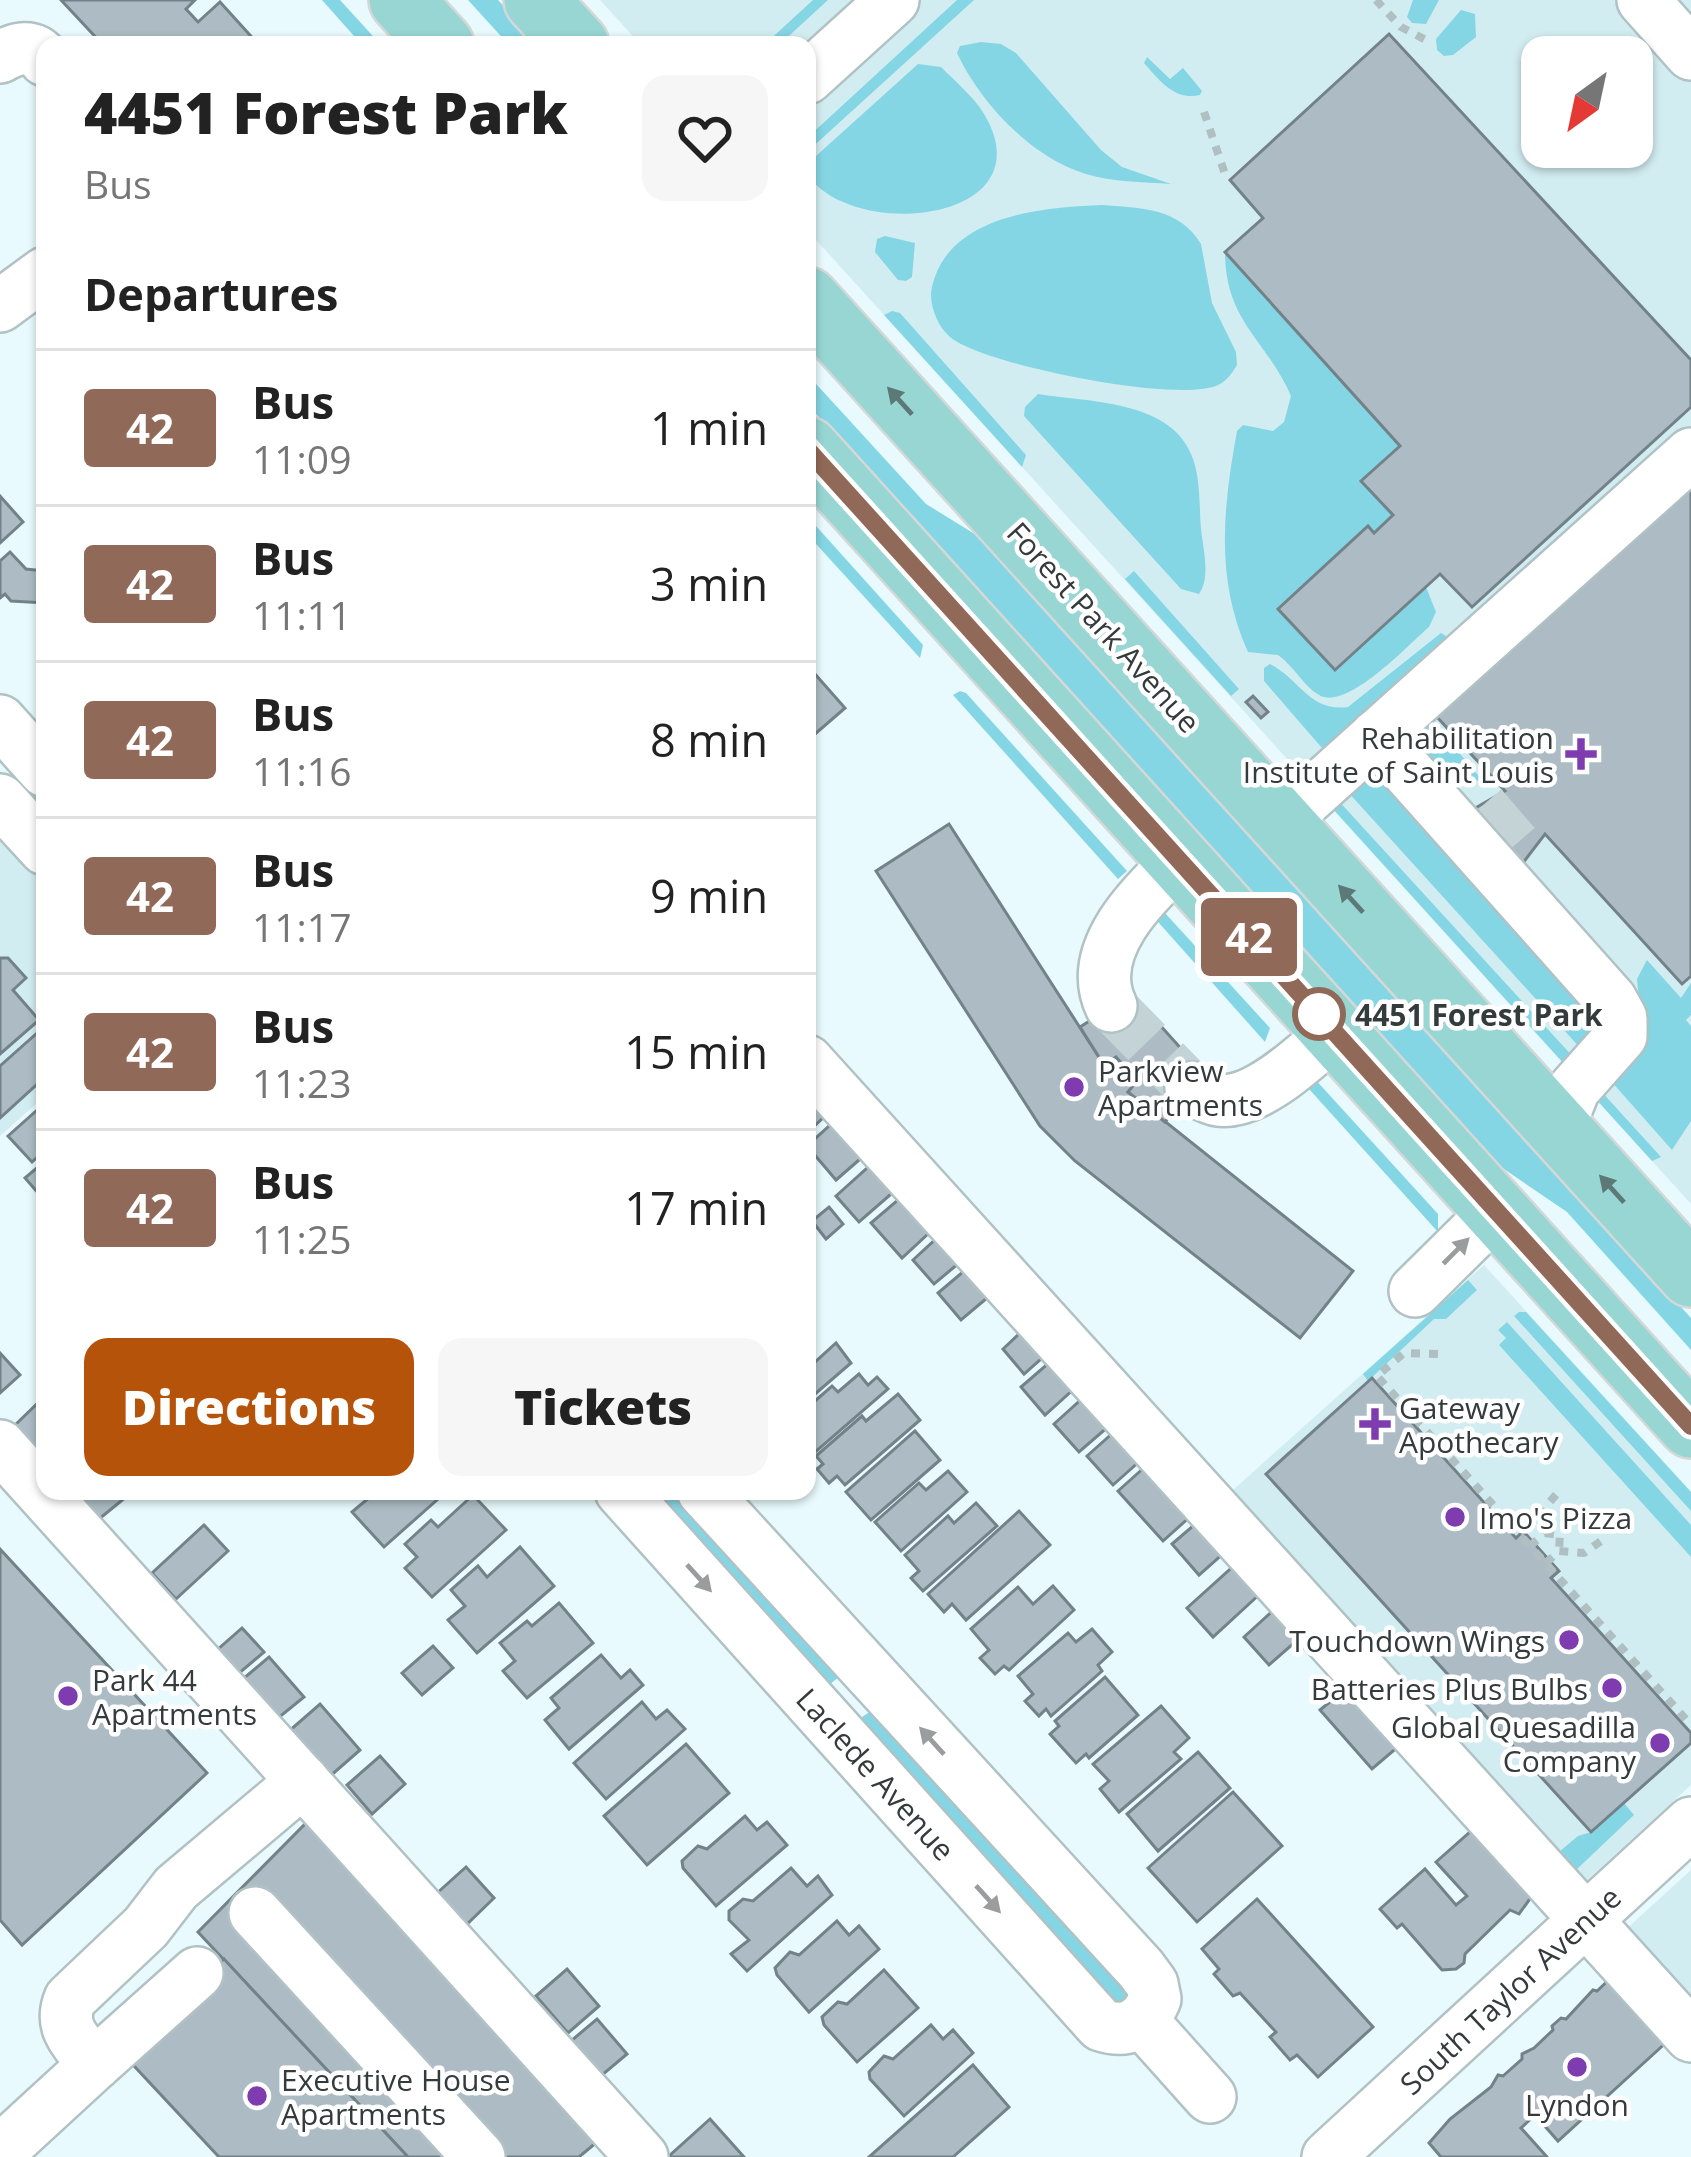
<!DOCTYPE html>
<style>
:root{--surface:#fff;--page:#f6f6f6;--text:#222;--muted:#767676;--line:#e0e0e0;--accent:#b45309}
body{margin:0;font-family:"Open Sans",sans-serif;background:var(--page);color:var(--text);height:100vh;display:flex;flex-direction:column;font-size:45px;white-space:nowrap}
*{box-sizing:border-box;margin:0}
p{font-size:39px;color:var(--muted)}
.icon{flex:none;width:66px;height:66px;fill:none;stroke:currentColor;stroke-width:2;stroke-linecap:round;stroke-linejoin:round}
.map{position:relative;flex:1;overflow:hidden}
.sheet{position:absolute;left:36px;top:36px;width:780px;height:1464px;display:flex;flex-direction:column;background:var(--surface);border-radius:24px;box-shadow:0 3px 9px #0004}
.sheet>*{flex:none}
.badge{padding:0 24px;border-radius:9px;font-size:42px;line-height:78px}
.needle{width:78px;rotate:213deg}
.tools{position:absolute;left:1521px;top:36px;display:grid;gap:24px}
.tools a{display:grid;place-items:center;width:132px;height:132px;border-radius:24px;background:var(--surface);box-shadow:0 3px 9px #0004;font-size:60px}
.map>.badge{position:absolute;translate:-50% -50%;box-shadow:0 0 0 6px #fff}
h2{padding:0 48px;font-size:45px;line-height:108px}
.round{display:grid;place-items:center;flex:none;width:126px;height:126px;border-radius:24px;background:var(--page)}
.head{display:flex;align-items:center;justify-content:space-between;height:204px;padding:0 48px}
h1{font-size:57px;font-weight:800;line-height:90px}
.button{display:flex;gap:24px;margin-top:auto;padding:24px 48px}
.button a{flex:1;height:138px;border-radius:24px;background:var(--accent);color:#fff;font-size:48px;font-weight:800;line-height:138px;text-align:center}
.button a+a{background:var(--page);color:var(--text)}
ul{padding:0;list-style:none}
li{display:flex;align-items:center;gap:36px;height:156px;padding:0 48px;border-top:3px solid var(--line)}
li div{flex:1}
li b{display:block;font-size:45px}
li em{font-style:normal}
li .badge{min-width:132px;font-weight:700;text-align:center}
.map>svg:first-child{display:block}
</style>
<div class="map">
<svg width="1691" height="2157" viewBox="0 0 1691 2157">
<rect width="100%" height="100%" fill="#e8fafd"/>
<g fill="#d2edf1" fill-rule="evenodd">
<path d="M600 0H1691V1204L807 230V45H641ZM1542 57H1632V147H1542Z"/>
<path d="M4 840 45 876V1096L0 1136V842Z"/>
<path d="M1484 1265 1691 1492V1785L1577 1889 1224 1498Z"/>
<path d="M1691 1870V2009L1623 1932Z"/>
</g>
<g fill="#85d6e4">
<path d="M322 0H340L381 45H362Z"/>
<path d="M468 0H498L538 45H509Z"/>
<path d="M813 0H828L779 45H764Z"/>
<path d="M957 0H974L807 152V138Z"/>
<path d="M1413 0H1439L1426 24 1412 23 1407 17Z"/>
<path d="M1461 10 1475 14 1476 37 1453 55 1444 56 1437 50 1436 39Z"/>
<path d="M981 42 1001 44 1016 53 1101 150 1122 167 1171 184C1142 182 1113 182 1086 174 1031 158 980 102 957 53L960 46Z"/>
<path d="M1147 57 1170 79 1183 68 1202 91 1200 95C1175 101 1160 81 1144 63Z"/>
<path d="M918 64 941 67C958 84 979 101 989 123 1036 222 857 240 809 177L816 156Z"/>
<path d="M1102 205C1140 208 1179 207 1201 244L1212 303 1236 352 1237 365C1232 373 1227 381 1218 385 1180 404 983 365 950 337 937 326 928 303 932 287 948 215 1043 207 1102 205Z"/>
<path d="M885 236 915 243 912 277 906 281 898 280 875 252 877 239Z"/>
<path d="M1225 252 1400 446 1362 481 1393 515 1374 533 1367 527 1279 609 1335 670 1426 587 1436 612 1429 627C1408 645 1346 712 1319 695 1303 686 1294 666 1278 655L1248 652C1215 579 1223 508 1237 431L1243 425 1273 431 1284 422 1291 396C1267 340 1225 322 1225 252Z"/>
<path d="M892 311 900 313 1026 455 1022 467 884 315Z"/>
<path d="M807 374 926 504 986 541 1691 1318V1350L1567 1212 1501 1167 807 404Z"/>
<path d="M1038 394C1087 402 1169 400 1191 454 1201 476 1199 506 1201 529 1203 549 1211 577 1199 594L1181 589 1024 416 1025 407Z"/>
<path d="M807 516 923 645 920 658 807 534Z"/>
<path d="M1134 571 1239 689 1231 696 1125 579Z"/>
<path d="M1441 633 1446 636 1444 644 1331 747 1322 748 1264 681V668L1270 664C1300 679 1309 712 1348 707Z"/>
<path d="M960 691 966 693 1127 871 1118 879 953 695Z"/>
<path d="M1428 716 1483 781 1433 775 1408 733Z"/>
<path d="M1373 773 1600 1021 1582 1050 1347 791Z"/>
<path d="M1336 798 1575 1059 1565 1065 1333 809Z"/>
<path d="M1156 910 1165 913 1270 1028 1265 1042 1151 914Z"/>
<path d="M1647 960 1681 998 1691 983V1015L1686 1020 1691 1026V1121L1672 1150 1610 1080 1639 1001 1637 979Z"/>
<path d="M1313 1077 1438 1214V1232L1300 1079Z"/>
<path d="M1600 1090 1661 1157 1652 1161 1595 1098Z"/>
<path d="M1468 1280 1477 1290 1446 1319H1434L1368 1381 1363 1374Z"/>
<path d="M1519 1312H1526L1691 1492V1511L1514 1316Z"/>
<path d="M1507 1322 1691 1525V1557L1499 1345 1506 1338 1498 1330Z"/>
<path d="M639 1491H684L839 1677 825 1688Z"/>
<path d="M874 1709 1133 1990 1119 2010 859 1719Z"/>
<path d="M1624 1803 1634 1815 1575 1871 1559 1852 1578 1836 1591 1832Z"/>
</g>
<g fill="#adbcc4" stroke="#738289" stroke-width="3">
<path d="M61 0H195L186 9 198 22 220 2 259 45H103Z"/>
<path d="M1389 34 1691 360V407L1472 607 1440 574 1335 670 1278 609 1368 526 1374 533 1393 515 1361 481 1400 446 1225 252 1263 218 1230 180Z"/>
<path d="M1691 489V976L1682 984 1545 834 1516 872 1463 815 1505 791 1437 717Z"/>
<path d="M0 496 23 522 0 543Z"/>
<path d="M10 552 26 569 45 571V603L11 601 5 594 0 598V561Z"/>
<path d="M807 665 845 708 807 741Z"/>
<path d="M1253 696 1268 712 1261 718 1246 702Z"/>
<path d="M949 824 1104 1065 1116 1057 1137 1081 1128 1092 1353 1271 1300 1338 1075 1161 1040 1126 876 871Z"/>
<path d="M0 958H8L26 978 13 990 39 1020 0 1054Z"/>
<path d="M1132 994 1203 1073 1165 1122 1128 1092 1137 1081 1116 1057 1104 1065 1080 1027Z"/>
<path d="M45 1026V1077L0 1118V1066Z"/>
<path d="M807 1096 825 1116 807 1133Z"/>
<path d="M45 1103V1150L32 1162 8 1136Z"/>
<path d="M837 1119 867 1153 836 1180 807 1146Z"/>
<path d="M45 1161V1201L25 1178Z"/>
<path d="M875 1161 898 1188 859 1222 836 1196Z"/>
<path d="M899 1199 929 1233 902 1258 871 1223Z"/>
<path d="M829 1207 843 1224 826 1239 812 1221Z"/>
<path d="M937 1238 959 1263 934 1284 913 1260Z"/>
<path d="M964 1271 987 1298 961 1320 938 1293Z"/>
<path d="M1020 1333 1042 1358 1024 1374 1003 1349Z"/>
<path d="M836 1343 851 1363 807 1401V1353L815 1362Z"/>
<path d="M0 1353 20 1375 0 1393Z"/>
<path d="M1051 1361 1075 1388 1045 1415 1021 1387Z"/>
<path d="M859 1374 868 1385 877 1377 888 1389 813 1454 807 1448V1408L832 1386 838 1392Z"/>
<path d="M1372 1378 1516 1538 1523 1531 1559 1571 1551 1578 1691 1733V1743L1591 1832 1266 1474Z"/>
<path d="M898 1394 920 1420 845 1485 837 1476 829 1483 817 1469 823 1464 816 1456 862 1416 866 1421Z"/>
<path d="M44 1397 45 1399V1462L13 1427Z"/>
<path d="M1084 1397 1109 1426 1079 1452 1054 1424Z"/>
<path d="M915 1431 940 1460 871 1520 846 1492Z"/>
<path d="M1115 1431 1141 1460 1113 1485 1087 1456Z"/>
<path d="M1147 1465 1192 1515 1163 1541 1118 1491Z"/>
<path d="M948 1471 967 1492 901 1551 875 1522 919 1483 926 1490Z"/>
<path d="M68 1491H121L126 1497 93 1524Z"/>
<path d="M365 1491H447L384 1547 352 1512 370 1497Z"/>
<path d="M473 1495 506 1530 432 1597 405 1568 417 1557 405 1544 431 1520 438 1527Z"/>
<path d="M976 1503 997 1526 923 1591 911 1578 919 1571 905 1555 948 1516 954 1523Z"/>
<path d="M1019 1511 1050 1545 966 1620 952 1604 944 1612 928 1594Z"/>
<path d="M1200 1520 1226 1551 1199 1575 1172 1544Z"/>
<path d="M204 1525 228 1551 176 1599 152 1573Z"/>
<path d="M520 1547 554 1586 477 1653 448 1620 465 1606 451 1590 478 1566 487 1577Z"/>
<path d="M0 1549 207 1773 22 1945 0 1920Z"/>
<path d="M1237 1563 1262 1592 1213 1637 1187 1608Z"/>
<path d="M1053 1586 1074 1610 1009 1670 1004 1666 995 1674 980 1658 989 1650 971 1629 1018 1587 1033 1604Z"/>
<path d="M559 1603 593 1643 527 1698 503 1671 515 1661 500 1643 527 1621 532 1626Z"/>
<path d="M1277 1607 1302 1636 1269 1665 1244 1637Z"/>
<path d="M242 1628 264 1652 237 1675 216 1651Z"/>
<path d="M1092 1629 1112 1652 1098 1665 1102 1671 1051 1716 1046 1709 1039 1716 1025 1701 1033 1694 1018 1676 1068 1633 1076 1642Z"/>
<path d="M433 1646 453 1668 422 1695 402 1673Z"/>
<path d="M601 1655 621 1678 630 1670 643 1685 569 1749 545 1720 559 1708 551 1698Z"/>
<path d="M269 1657 304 1697 277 1719 243 1679Z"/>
<path d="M1105 1677 1138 1715 1089 1758 1086 1754 1076 1763 1050 1734 1059 1726 1055 1721Z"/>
<path d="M1349 1686 1400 1745 1372 1769 1320 1710Z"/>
<path d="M642 1702 656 1719 667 1710 685 1729 606 1799 574 1763Z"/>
<path d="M320 1704 360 1750 328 1778 288 1732Z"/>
<path d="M1161 1706 1189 1738 1174 1752 1181 1759 1119 1812 1100 1789 1109 1781 1093 1764Z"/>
<path d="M686 1744 729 1793 647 1865 604 1816Z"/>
<path d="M1198 1752 1230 1788 1158 1851 1127 1814Z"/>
<path d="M380 1756 405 1784 372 1814 347 1785Z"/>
<path d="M1233 1792 1282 1846 1197 1922 1148 1868Z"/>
<path d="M745 1816 757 1830 767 1822 787 1845 716 1906 683 1868 682 1861 698 1846 707 1849Z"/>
<path d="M310 1819 603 2137 579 2157H408L198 1932Z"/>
<path d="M1479 1824 1532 1896 1519 1914 1510 1910 1465 1954 1464 1963 1456 1969 1442 1970 1402 1924 1397 1928 1380 1909 1425 1869 1456 1905 1467 1896 1436 1862Z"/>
<path d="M466 1867 494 1898 465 1926 436 1894Z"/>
<path d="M791 1868 807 1886 818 1876 832 1895 747 1971 731 1954 749 1940 729 1920V1911L743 1899 753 1901Z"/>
<path d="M1257 1899 1373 2027 1318 2077 1297 2055 1290 2060 1270 2037 1276 2032 1240 1993 1233 1996 1214 1974 1219 1969 1202 1949Z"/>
<path d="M837 1921 849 1935 859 1926 879 1949 809 2012 777 1975 775 1968 790 1952 799 1955Z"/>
<path d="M224 1959 408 2157H219L122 2053Z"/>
<path d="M567 1969 599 2006 568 2033 536 1996Z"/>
<path d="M884 1970 918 2008 857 2062 824 2025 822 2017 838 2002 847 2004Z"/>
<path d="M1613 1976 1670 2039 1558 2141 1535 2115 1521 2128 1547 2157H1441L1429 2143 1450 2119 1491 2087 1498 2075 1503 2076 1522 2059V2054L1534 2048 1553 2030 1552 2026 1561 2018 1566 2019 1593 1990 1597 1991Z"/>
<path d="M597 2019 627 2054 601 2076 571 2041Z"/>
<path d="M931 2025 943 2039 953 2030 973 2053 904 2116 870 2079 869 2072 884 2056 893 2059Z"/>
<path d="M973 2065 1009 2107 953 2157H869Z"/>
<path d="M710 2119 744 2157H670L669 2156Z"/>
</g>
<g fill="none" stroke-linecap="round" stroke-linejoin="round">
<g stroke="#c4d4d6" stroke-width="51" stroke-dasharray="51 26" stroke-linecap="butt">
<path d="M1482 806 1526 857"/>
<path d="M1111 1006 1191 1088"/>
</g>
<defs>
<g id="minor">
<path d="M1643 0 1691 54"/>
<path d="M0 57C16 48 33 43 45 60"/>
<path d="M807 78 893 0"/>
<path d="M0 306 45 273"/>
<path d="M0 721 45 771"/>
<path d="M1376 736 1611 1000 1621 1018V1036L1574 1089 1558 1129"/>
<path d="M0 800 45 849"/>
<path d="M1281 822 1691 454"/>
<path d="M1111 1006C1085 951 1142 895 1180 860"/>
<path d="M807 1061 1691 2036"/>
<path d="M1191 1088C1199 1092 1210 1099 1218 1100 1256 1106 1309 1054 1335 1031"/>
<path d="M1415 1291 1497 1210"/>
<path d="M0 1446 642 2157"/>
<path d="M621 1491 1101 2025C1128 2034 1144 2024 1155 1999L1152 1984 1141 1969 703 1491"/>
<path d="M255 1913 479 2157"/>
<path d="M1142 2021 1210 2097"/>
<path d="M95 2064 197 1973"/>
<path d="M8 2144 95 2064C77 2043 58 2028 70 1999L146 1927 176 1888 303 1781"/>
<path d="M1328 2157 1691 1823"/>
</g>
<g id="major">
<path d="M401 0 442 45"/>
<path d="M536 0 577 45"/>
<path d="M807 299 1691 1275"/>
<path d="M807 449 1691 1426"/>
</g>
</defs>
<use href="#minor" stroke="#b1c2c5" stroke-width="56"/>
<use href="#major" stroke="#d6d8d8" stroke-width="68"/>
<g stroke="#b0bfc1" stroke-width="8" stroke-dasharray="9 9" stroke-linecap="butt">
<path d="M1376 0 1401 27 1426 40"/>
<path d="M1204 112 1226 177"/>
<path d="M1438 1354 1404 1353 1377 1376 1691 1725"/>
<path d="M1545 1533 1560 1535 1559 1551"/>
<path d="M1530 1546 1545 1533 1543 1510 1560 1490"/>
<path d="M1546 1563 1559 1551 1584 1553 1604 1539"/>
</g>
<use href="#minor" stroke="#fff" stroke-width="51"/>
<use href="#major" stroke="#97d6d3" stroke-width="63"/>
</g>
<defs><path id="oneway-solid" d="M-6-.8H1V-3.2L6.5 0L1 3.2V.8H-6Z" transform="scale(3)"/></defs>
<g fill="#5c7978">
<use href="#oneway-solid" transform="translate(900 401) rotate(-132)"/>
<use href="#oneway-solid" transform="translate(1351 899) rotate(-132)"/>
<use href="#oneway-solid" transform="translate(1612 1189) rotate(-132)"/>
</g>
<g fill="#9a9d9e">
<use href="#oneway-solid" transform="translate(1456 1251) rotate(-45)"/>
<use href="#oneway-solid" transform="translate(699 1578) rotate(48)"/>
<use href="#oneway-solid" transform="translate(932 1741) rotate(-132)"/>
<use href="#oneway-solid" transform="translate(988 1899) rotate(48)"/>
</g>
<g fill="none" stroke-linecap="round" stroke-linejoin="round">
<defs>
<path id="line" d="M807 449 1691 1426"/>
</defs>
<use href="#line" stroke="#fff" stroke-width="27"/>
<use href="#line" stroke="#916958" stroke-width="18"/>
</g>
<g fill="#7e3cb0" stroke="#fff" stroke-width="4.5">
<path d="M1575 736h12v12h12v12h-12v12h-12v-12h-12v-12h12z"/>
<circle cx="1074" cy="1087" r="12"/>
<path d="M1369 1406h12v12h12v12h-12v12h-12v-12h-12v-12h12z"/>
<circle cx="1455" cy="1517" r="12"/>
<circle cx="1569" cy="1640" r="12"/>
<circle cx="1612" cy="1688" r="12"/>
<circle cx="68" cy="1696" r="12"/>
<circle cx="1660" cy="1743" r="12"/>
<circle cx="1577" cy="2067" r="12"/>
<circle cx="257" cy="2096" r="12"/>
</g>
<circle fill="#fff" stroke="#916958" stroke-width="6" cx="1319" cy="1014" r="24"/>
<g text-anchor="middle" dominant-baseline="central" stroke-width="9" stroke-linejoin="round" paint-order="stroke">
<g font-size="30" fill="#343b3c" stroke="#fff">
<text transform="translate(1104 627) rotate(48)">Forest Park Avenue</text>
<text transform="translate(876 1774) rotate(48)">Laclede Avenue</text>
<text transform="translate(1510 1990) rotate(-43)">South Taylor Avenue</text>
</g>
<g font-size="30" fill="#343b3c" stroke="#fff" text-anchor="start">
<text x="1554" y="737" text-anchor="end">Rehabilitation<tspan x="1554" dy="34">Institute of Saint Louis</tspan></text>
<text x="1098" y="1070">Parkview<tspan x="1098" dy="34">Apartments</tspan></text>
<text x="1399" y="1407">Gateway<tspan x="1399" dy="34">Apothecary</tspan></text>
<text x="1479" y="1517">Imo's Pizza</text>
<text x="1545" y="1640" text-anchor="end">Touchdown Wings</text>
<text x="92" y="1679">Park 44<tspan x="92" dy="34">Apartments</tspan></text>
<text x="1588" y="1688" text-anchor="end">Batteries Plus Bulbs</text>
<text x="1636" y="1726" text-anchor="end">Global Quesadilla<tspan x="1636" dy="34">Company</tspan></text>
<text x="281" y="2079">Executive House<tspan x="281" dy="34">Apartments</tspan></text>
<text x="1577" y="2104" text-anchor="middle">Lyndon</text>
</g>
<g font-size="30" font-weight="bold" fill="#343b3c" stroke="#fff" text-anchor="start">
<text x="1355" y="1014">4451 Forest Park</text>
</g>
</g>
</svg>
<div class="tools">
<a><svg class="needle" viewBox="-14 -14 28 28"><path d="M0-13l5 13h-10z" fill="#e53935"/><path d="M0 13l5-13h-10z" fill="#767676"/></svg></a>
</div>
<b class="badge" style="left:1249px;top:937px;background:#916958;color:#fff">42</b>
<section class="sheet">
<div class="head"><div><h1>4451 Forest Park</h1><p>Bus</p></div><a class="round"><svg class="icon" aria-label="heart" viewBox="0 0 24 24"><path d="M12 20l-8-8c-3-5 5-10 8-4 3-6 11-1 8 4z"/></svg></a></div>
<h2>Departures</h2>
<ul>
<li><span class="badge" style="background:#916958;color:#fff">42</span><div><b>Bus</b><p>11:09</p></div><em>1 min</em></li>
<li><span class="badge" style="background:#916958;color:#fff">42</span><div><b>Bus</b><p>11:11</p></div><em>3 min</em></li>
<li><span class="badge" style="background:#916958;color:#fff">42</span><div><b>Bus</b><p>11:16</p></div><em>8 min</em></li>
<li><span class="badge" style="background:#916958;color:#fff">42</span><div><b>Bus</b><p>11:17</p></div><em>9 min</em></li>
<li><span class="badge" style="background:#916958;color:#fff">42</span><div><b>Bus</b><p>11:23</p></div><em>15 min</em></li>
<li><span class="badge" style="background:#916958;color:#fff">42</span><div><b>Bus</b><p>11:25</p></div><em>17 min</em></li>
</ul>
<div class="button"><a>Directions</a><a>Tickets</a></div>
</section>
</div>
